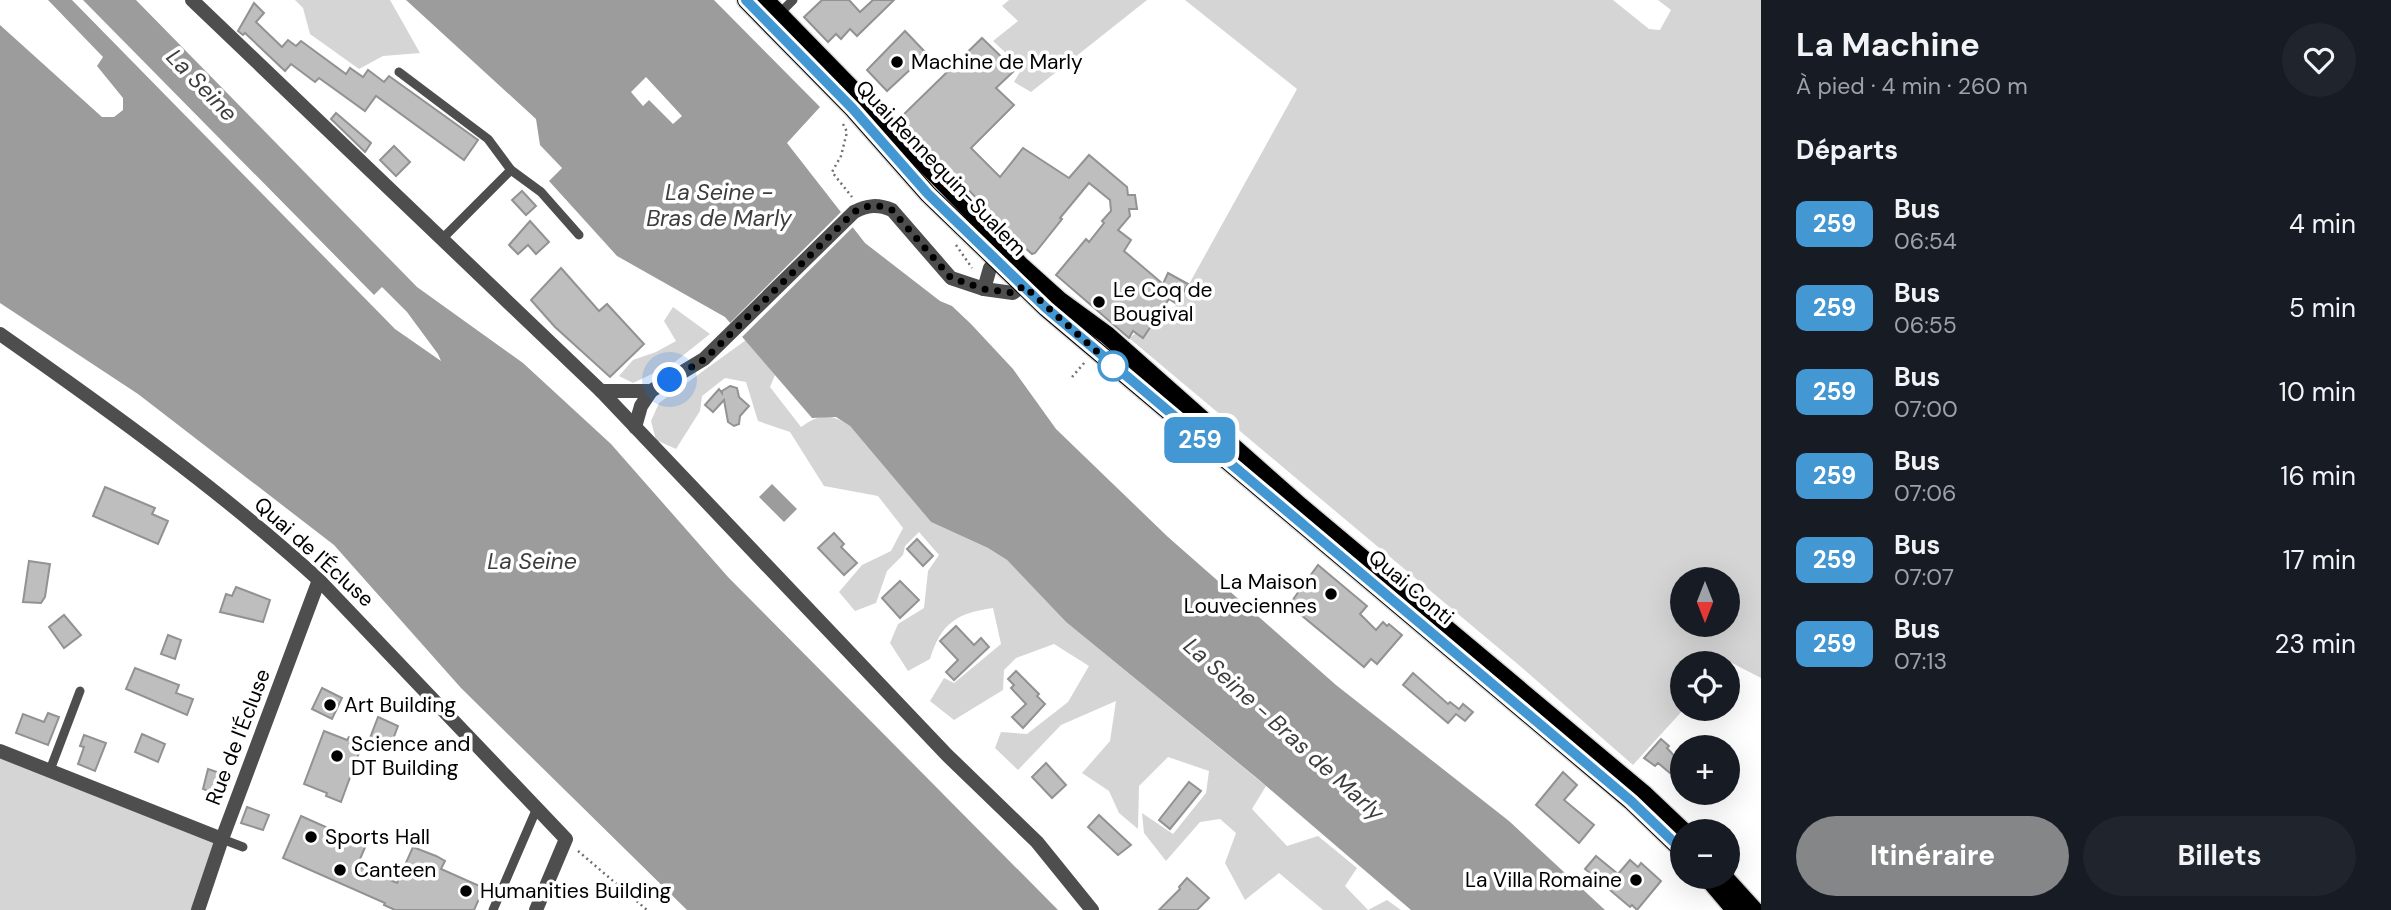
<!DOCTYPE html>
<html lang="fr">
<meta charset="utf-8">
<style>
:root{--surface:#171b24;--page:#20242c;--text:#f1f3f6;--muted:#9ea1a6;--accent:#858687}
body{margin:0;font-family:"DM Sans",sans-serif;background:var(--page);color:var(--text);height:100vh;display:flex;flex-direction:column;font-size:26px;white-space:nowrap}
*{box-sizing:border-box;margin:0}
p{font-size:23px;color:var(--muted)}
.icon{flex:none;width:38px;height:38px;fill:none;stroke:currentColor;stroke-width:2;stroke-linecap:round;stroke-linejoin:round}
.map{position:relative;flex:1;overflow:hidden}
.details{display:flex;flex-direction:column;background:var(--surface);width:630px}
.details>*{flex:none}
.badge{padding:0 14px;border-radius:10px;font-size:24px;line-height:46px}
.needle{width:46px;rotate:180deg}
.buttons{position:absolute;left:1670px;top:567px;display:grid;gap:14px}
.buttons a{display:grid;place-items:center;width:70px;height:70px;border-radius:50%;background:var(--surface);box-shadow:0 7px 28px #0002;font-size:35px}
.you{position:absolute;width:35px;height:35px;margin:-18px;border:5px solid #fff;border-radius:50%;background:#1a73e8;box-shadow:0 0 0 10px #1a73e833}
.map>.badge{position:absolute;translate:-50% -50%;box-shadow:0 0 0 4px #fff}
h2{padding:0 35px;font-size:26px;line-height:63px}
.round{display:grid;place-items:center;flex:none;width:74px;height:74px;border-radius:37px;background:var(--page)}
.head{display:flex;align-items:center;justify-content:space-between;height:119px;padding:0 35px}
h1{font-size:33px;font-weight:700;line-height:52px}
.button{display:flex;gap:14px;margin-top:auto;padding:14px 35px}
.button a{flex:1;height:80px;border-radius:42px;background:var(--accent);color:#fff;font-size:28px;font-weight:700;line-height:80px;text-align:center}
.button a+a{background:var(--page);color:var(--text)}
ul{padding:0;list-style:none}
li{display:flex;align-items:center;gap:21px;height:84px;padding:0 35px}
li div{flex:1}
li b{display:block;font-size:26px}
li em{font-style:normal}
li .badge{min-width:77px;font-weight:700;text-align:center}
main{display:flex;flex:1;min-height:0}
.map>svg:first-child{display:block}
</style>
<main>
<div class="map">
<svg width="1761" height="910" viewBox="0 0 1761 910">
<rect width="100%" height="100%" fill="#fff"/>
<g fill="#d5d5d5" fill-rule="evenodd">
<path d="M295 0H390L420 53 383 56 359 69 310 34 303 8Z"/>
<path d="M1009 0H1147L1031 92 1014 82 1022 68 993 41 1018 21 1002 6Z"/>
<path d="M1185 0H1613L1649 29 1660 30 1671 10 1658 0H1761V678L1732 663 1727 667V663H1682V709H1684L1633 765 1520 666 1129 338 1178 304 1297 89ZM1682 579H1727V625H1682Z"/>
<path d="M673 307 710 334 671 365 633 383 619 376 633 360 656 352 676 341 664 321Z"/>
<path d="M746 340 775 375 770 387 801 427C819 414 831 413 850 426L931 522 988 548 1007 560 1066 622 1266 786 1252 809 1287 846 1318 836 1357 868 1345 886 1368 910 1387 900 1401 910H1323L1279 873 1245 900 1225 863 1236 833 1220 819 1200 822 1166 861 1144 833 1142 813 1173 834 1206 793 1209 771 1168 757 1139 786 1138 829 1119 813 1109 791 1082 773 1110 741 1116 701 1061 725 1018 770 995 748 1001 732 1027 734 1068 702 1089 666 1054 644 1016 658 1004 670 1003 690 954 720 930 701 944 678 954 683 1001 644 993 608C957 613 941 623 930 659L908 671 890 643 898 624 924 608 928 571 939 555 919 532 905 546 903 555 887 571 876 603 855 611 839 592 862 565 891 551 903 528 878 496 824 486 790 432 758 421 746 382 725 378 702 396 700 411 676 449 656 440 651 421 659 403Z"/>
<path d="M0 752 222 839 198 910H0Z"/>
</g>
<g fill="#9c9c9c" fill-rule="evenodd">
<path d="M48 0H72L395 329 441 361 438 354 407 312 382 287 374 295 83 0H136L417 287 523 363 611 444 728 577 1058 910H687L461 688 334 545 138 394 0 303V25L102 117H114L123 110V98L97 66 103 57Z"/>
<path d="M406 0H714L820 107 787 143 865 243 940 301 952 306 971 324 1013 369 1056 429 1168 537 1336 685 1509 821 1605 910H1411L1258 779 1066 622 1007 560 988 548 931 522 850 426 836 417 812 418 725 317 617 256 549 181 562 168 540 145 536 119ZM646 77 682 116 673 124 649 100 643 106 631 92Z"/>
<path d="M772 484 797 509 784 522 759 497Z"/>
</g>
<path fill="#fff" d="M843 210 855 225 740 339 728 325Z"/>
<g fill="#bebebe" stroke="#929292" stroke-width="2">
<path d="M822 0H849L860 12 873 0H894L857 36 850 29 841 39 836 34 828 42 804 17Z"/>
<path d="M254 3 264 13 256 22 282 47 288 40 296 46 301 41 346 74 350 68 363 77 368 70 384 82 389 76 478 140 464 160 376 96 365 111 319 78 315 82 291 64 285 71 245 33 243 35 238 31Z"/>
<path d="M905 31 927 54 887 91 867 70Z"/>
<path d="M982 38 1015 70 996 88 1014 105 971 148 1000 177 1023 148 1069 178 1089 155 1127 187 1128 195H1135L1137 209H1129L1130 216 1118 230 1131 240 1124 251 1163 284 1168 273 1188 284 1177 304 1169 299 1143 338 1133 331 1129 338 1056 275 1086 239 1089 242 1104 223 1102 221 1111 211 1110 200 1089 183 1060 218 1062 219 1035 253 1032 254 1014 238 900 118Z"/>
<path d="M336 113 371 143 365 152 331 119Z"/>
<path d="M394 146 410 162 396 176 380 160Z"/>
<path d="M522 191 536 206 526 215 512 200Z"/>
<path d="M530 221 549 242 536 254 528 245 518 254 509 245Z"/>
<path d="M561 268 599 311 607 304 644 344 610 377 555 327 531 300Z"/>
<path d="M730 386 737 388 739 397 749 406 740 416 739 424 734 426 728 422 724 400 713 412 705 405 719 389 722 393V391Z"/>
<path d="M105 487 155 508 152 514 168 521 158 544 93 516Z"/>
<path d="M834 533 844 544 841 547 857 563 844 575 818 548Z"/>
<path d="M917 539 933 556 923 566 907 549Z"/>
<path d="M29 561 50 564 45 597 41 603 23 602Z"/>
<path d="M1318 565 1367 606 1360 614 1376 630 1383 622 1387 626 1389 624 1402 635 1377 664 1371 659 1364 667 1289 605Z"/>
<path d="M900 581 919 600 900 618 882 598Z"/>
<path d="M236 587 270 600 263 622 220 612 226 594 232 596Z"/>
<path d="M64 615 81 635 64 648 49 627Z"/>
<path d="M956 626 974 645 981 638 989 647 954 680 946 672 958 660 940 641Z"/>
<path d="M168 635 181 640 175 659 161 654Z"/>
<path d="M135 668 179 685 176 693 193 699 187 715 126 689Z"/>
<path d="M1016 671 1039 694 1037 696 1045 704 1023 728 1012 717 1026 704 1011 688 1014 685 1008 679Z"/>
<path d="M1413 673 1448 704 1450 702 1459 709 1463 704 1473 712 1465 721 1456 714 1448 723 1403 685Z"/>
<path d="M322 688 342 698 332 719 312 709Z"/>
<path d="M48 713 59 717 48 745 16 733 23 714 44 722Z"/>
<path d="M378 717 398 726 390 747 370 738Z"/>
<path d="M324 731 347 740 349 737 363 742 341 802 326 796 327 793 304 784Z"/>
<path d="M142 734 165 744 158 762 135 752Z"/>
<path d="M84 735 106 743 95 771 78 764 84 747 80 746Z"/>
<path d="M1661 739 1669 746 1667 748 1679 761 1670 773 1658 763 1655 766 1644 758Z"/>
<path d="M1046 763 1066 785 1052 798 1032 777Z"/>
<path d="M208 769 226 775 218 795 203 789Z"/>
<path d="M1563 772 1577 785 1564 800 1594 825 1579 843 1536 805Z"/>
<path d="M1189 782 1201 791 1170 829 1159 820Z"/>
<path d="M247 807 269 815 263 830 241 823Z"/>
<path d="M1099 815 1131 845 1118 855 1088 827Z"/>
<path d="M301 816 366 845 357 866 397 883 413 847 436 856 445 861 441 869 484 888 474 910H395L384 905 385 903 283 858Z"/>
<path d="M1596 856 1618 874 1630 860 1638 867 1641 863 1661 881 1637 910 1632 905 1630 907 1585 869Z"/>
<path d="M1187 878 1209 898 1197 910H1159L1180 889 1179 887Z"/>
</g>
<g fill="none" stroke-linecap="round" stroke-linejoin="round">
<defs>
<g id="primary">
<path d="M746 0 853 109 928 194 1046 308 1631 801 1682 850"/>
<path d="M765 0 980 220 1020 265 1059 300 1107 335 1300 506 1645 795 1683 831"/>
<path d="M1707 877 1735 910"/>
<path d="M1724 877 1754 910"/>
</g>
</defs>
<use href="#primary" stroke="#dbdbdb" stroke-width="21"/>
<g stroke="#707070" stroke-width="2.5" stroke-dasharray="2 3.5" stroke-linecap="butt">
<path d="M843 124 847 132 841 156 832 172 852 197"/>
<path d="M956 245 972 268"/>
<path d="M1072 377 1085 362"/>
<path d="M578 851 647 910"/>
</g>
<g stroke="#4e4e4e" stroke-width="9">
<path d="M779 14 793 0"/>
<path d="M399 72 488 139 511 170 541 192 579 235"/>
<path d="M441 240 511 170"/>
<path d="M50 770 80 691"/>
<path d="M222 839 243 847"/>
<path d="M493 910 537 808"/>
</g>
<g stroke="#4e4e4e" stroke-width="14">
<path d="M192 0 601 391 947 755 1037 842 1092 910"/>
<path d="M984 289 990 268 1003 255"/>
<path d="M0 334C110 411 220 490 319 580L566 839 536 910"/>
<path d="M601 391H651"/>
<path d="M635 427 641 406 651 391 704 359 854 212C867 205 878 204 892 210L951 278 984 289 1013 293 1029 281"/>
<path d="M0 751 222 839"/>
<path d="M198 910 222 839 319 580"/>
</g>
<use href="#primary" stroke="#000" stroke-width="18"/>
</g>
<g fill="none" stroke-linecap="round" stroke-linejoin="round">
<defs>
<path id="line" d="M746 0 853 109 928 194 1046 308 1631 801 1682 850"/>
</defs>
<use href="#line" stroke="#fff" stroke-width="16"/>
<use href="#line" stroke="#4397d2" stroke-width="10"/>
<path stroke="#000" stroke-width="7" stroke-dasharray="0 12.6" d="M670 380 705 359 854 212C867 204 878 204 892 210L951 278 984 289 1013 293 1024 286 1113 366"/>
</g>
<g fill="#000" stroke="#fff" stroke-width="2.5">
<circle cx="897" cy="62" r="7"/>
<circle cx="1099" cy="302" r="7"/>
<circle cx="1331" cy="594" r="7"/>
<circle cx="330" cy="705" r="7"/>
<circle cx="337" cy="756" r="7"/>
<circle cx="311" cy="837" r="7"/>
<circle cx="340" cy="870" r="7"/>
<circle cx="1636" cy="880" r="7"/>
<circle cx="466" cy="891" r="7"/>
</g>
<circle fill="#fff" stroke="#4397d2" stroke-width="3.5" cx="1113" cy="366" r="14"/>
<g text-anchor="middle" dominant-baseline="central" stroke-width="7" stroke-linejoin="round" paint-order="stroke">
<g font-size="21" fill="#000" stroke="#fff" text-anchor="start">
<text x="911" y="62">Machine de Marly</text>
<text x="1113" y="290">Le Coq de<tspan x="1113" dy="24">Bougival</tspan></text>
<text x="1317" y="582" text-anchor="end">La Maison<tspan x="1317" dy="24">Louveciennes</tspan></text>
<text x="344" y="705">Art Building</text>
<text x="351" y="744">Science and<tspan x="351" dy="24">DT Building</tspan></text>
<text x="325" y="837">Sports Hall</text>
<text x="354" y="870">Canteen</text>
<text x="1622" y="880" text-anchor="end">La Villa Romaine</text>
<text x="480" y="891">Humanities Building</text>
</g>
<g font-size="21" fill="#000" stroke="#fff">
<text transform="translate(941 168) rotate(46)">Quai Rennequin-Sualem</text>
<text transform="translate(314 552) rotate(42)">Quai de l'Écluse</text>
<text transform="translate(1411 587) rotate(40)">Quai Conti</text>
<text transform="translate(238 737) rotate(-69)">Rue de l'Écluse</text>
</g>
<g font-size="23" font-style="italic" fill="#3d3d3d" stroke="#fff">
<text transform="translate(202 85) rotate(46)">La Seine</text>
<text x="719" y="192">La Seine -<tspan x="719" dy="26">Bras de Marly</tspan></text>
<text x="532" y="561">La Seine</text>
<text transform="translate(1284 729) rotate(42)">La Seine - Bras de Marly</text>
</g>
</g>
</svg>
<div class="buttons">
<a><svg class="needle" viewBox="-14 -14 28 28"><path d="M0-13l5 13h-10z" fill="#e53935"/><path d="M0 13l5-13h-10z" fill="#9ea1a6"/></svg></a>
<a><svg class="icon" aria-label="locate" viewBox="0 0 24 24"><circle cx="12" cy="12" r="6"/><path d="M12 2v4M12 18v4M2 12h4M18 12h4"/></svg></a>
<a>+</a>
<a>−</a>
</div>
<div class="you" style="left:670px;top:380px"></div>
<b class="badge" style="left:1200px;top:440px;background:#4397d2;color:#fff">259</b>
</div>
<section class="details">
<div class="head"><div><h1>La Machine</h1><p>À pied · 4 min · 260 m</p></div><a class="round"><svg class="icon" aria-label="heart" viewBox="0 0 24 24"><path d="M12 20l-8-8c-3-5 5-10 8-4 3-6 11-1 8 4z"/></svg></a></div>
<h2>Départs</h2>
<ul>
<li><span class="badge" style="background:#4397d2;color:#fff">259</span><div><b>Bus</b><p>06:54</p></div><em>4 min</em></li>
<li><span class="badge" style="background:#4397d2;color:#fff">259</span><div><b>Bus</b><p>06:55</p></div><em>5 min</em></li>
<li><span class="badge" style="background:#4397d2;color:#fff">259</span><div><b>Bus</b><p>07:00</p></div><em>10 min</em></li>
<li><span class="badge" style="background:#4397d2;color:#fff">259</span><div><b>Bus</b><p>07:06</p></div><em>16 min</em></li>
<li><span class="badge" style="background:#4397d2;color:#fff">259</span><div><b>Bus</b><p>07:07</p></div><em>17 min</em></li>
<li><span class="badge" style="background:#4397d2;color:#fff">259</span><div><b>Bus</b><p>07:13</p></div><em>23 min</em></li>
</ul>
<div class="button"><a>Itinéraire</a><a>Billets</a></div>
</section>
</main>
